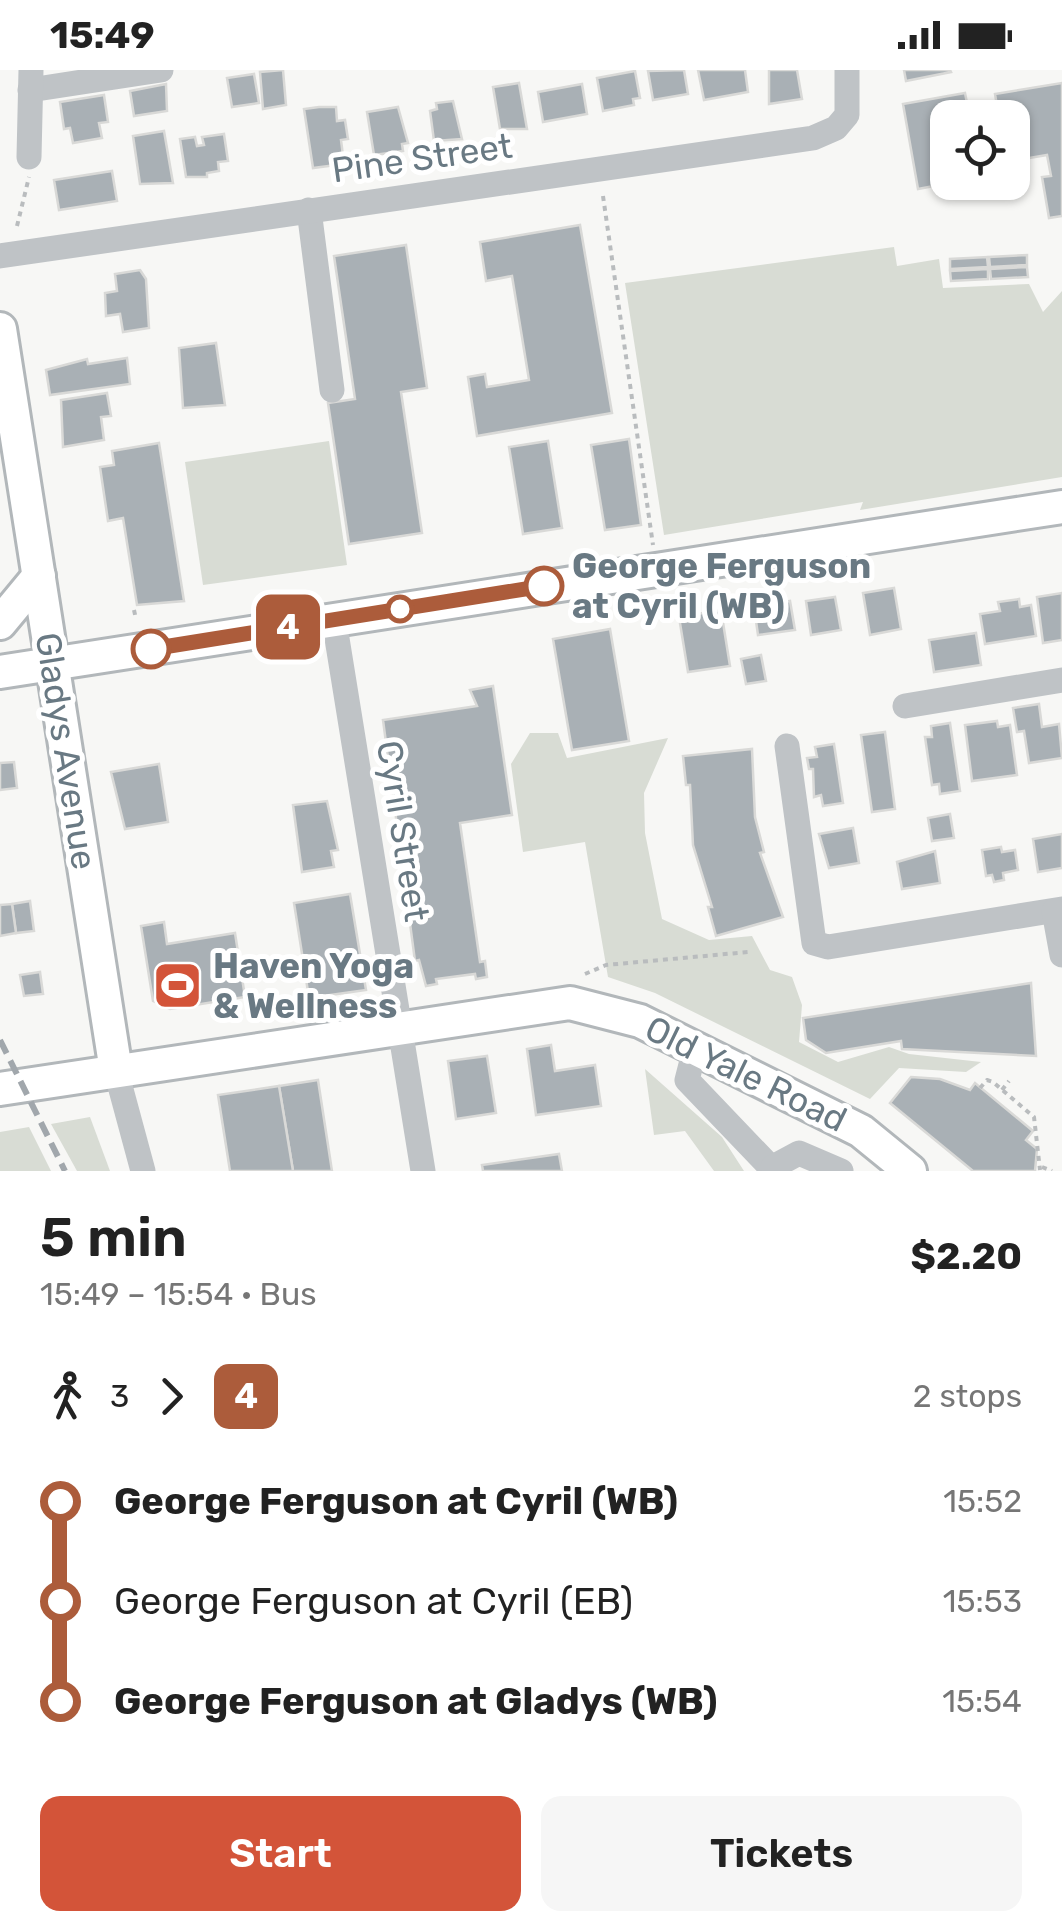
<!DOCTYPE html>
<meta charset="utf-8">
<style>
:root{--surface:#fff;--page:#f6f6f6;--text:#222;--muted:#767676;--accent:#d35439}
body{margin:0;font-family:Rubik,sans-serif;background:var(--page);color:var(--text);height:100vh;display:flex;flex-direction:column;font-size:38px;white-space:nowrap}
*{box-sizing:border-box;margin:0}
p{font-size:32px;color:var(--muted)}
.icon{flex:none;width:55px;height:55px;fill:none;stroke:currentColor;stroke-width:2;stroke-linecap:round;stroke-linejoin:round}
.map{position:relative;height:1101px;overflow:hidden}
.panel{display:flex;flex-direction:column;background:var(--surface);flex:1}
.panel>*{flex:none}
.badge{padding:0 20px;border-radius:15px;font-size:35px;line-height:65px}
.tools{position:absolute;left:930px;top:30px;display:grid;gap:20px}
.tools a{display:grid;place-items:center;width:100px;height:100px;border-radius:20px;background:var(--surface);box-shadow:0 2px 8px #0004;font-size:50px}
.map>.badge{position:absolute;translate:-50% -50%;box-shadow:0 0 0 5px #fff}
.legs{display:flex;align-items:center;gap:15px;height:110px;padding:0 40px;font-size:32px}
.legs p{margin-inline-start:auto}
.overview{display:flex;align-items:center;justify-content:space-between;height:170px;padding:0 40px}
h1{font-size:55px;font-weight:600;line-height:75px}
.primary-button{display:flex;gap:20px;margin-top:auto;padding:20px 40px}
.primary-button a{flex:1;height:115px;border-radius:20px;background:var(--accent);color:#fff;font-size:40px;font-weight:600;line-height:115px;text-align:center}
.primary-button a+a{background:var(--page);color:var(--text)}
ul{padding:0 40px;list-style:none}
li{display:flex;align-items:center;gap:35px;height:100px;font-size:38px}
li i{display:grid;place-items:center;width:15px;height:100%;margin:0 12px;background:currentColor}
li i::after{content:'';width:25px;height:25px;margin:-12px;border:8px solid;border-radius:50%;background:var(--surface)}
li p{margin-inline-start:auto}
li:first-child i{background:linear-gradient(#0000 50%,currentColor 0)}
li:last-child i{background:linear-gradient(currentColor 50%,#0000 0)}
.status{display:flex;justify-content:space-between;align-items:center;height:70px;padding:0 50px;background:var(--surface);direction:ltr}
.status svg{height:28px;fill:currentColor}
.map>svg:first-child{display:block}
</style>
<div class="status"><b>15:49</b><svg viewBox="0 0 49 12"><path d="M0 12V9h3v3zM5 12V6h3v6zM10 12V3h3v9zM15 12V0h3v12zM26 1h20v11H26zM47 4h2v5h-2z"/></svg></div>
<div class="map">
<svg width="1062" height="1101" viewBox="0 0 1062 1101">
<rect width="100%" height="100%" fill="#f7f7f5"/>
<g fill="#d8dcd4">
<path d="M894 177 897 196 939 189 943 218 1029 214 1043 242 1062 221V407L860 440 863 432 664 465 625 213Z"/>
<path d="M329 371 347 495 203 515 185 392Z"/>
<path d="M530 663H558L567 688 668 668 644 723 645 763 662 849 709 870 752 866 770 900 792 907 802 935 799 972 838 992 889 977 909 984 981 992 966 1002 899 998 870 1029 655 923 608 907 585 772 523 782 511 694Z"/>
<path d="M645 999 722 1067 744 1101H714L685 1061 654 1065Z"/>
<path d="M90 1047 110 1101H77L51 1054Z"/>
<path d="M29 1057 51 1101H0V1062Z"/>
</g>
<g fill="#a9b0b5" stroke="#d9d9d7" stroke-width="2.5">
<path d="M283 0 286 35 263 39 260 2Z"/>
<path d="M684 0 688 24 653 30 648 1Z"/>
<path d="M698 0H745L748 22 704 30Z"/>
<path d="M769 0H797L802 29 769 34Z"/>
<path d="M904 0H950L951 2 906 11Z"/>
<path d="M635 1 640 28 633 29 634 35 603 41 597 8Z"/>
<path d="M254 4 259 33 232 37 227 8Z"/>
<path d="M519 13 527 59H500L493 17Z"/>
<path d="M1062 13V146L1049 148 1042 107 1051 106 1047 85 1012 91V48H999L995 24Z"/>
<path d="M166 14 167 41 134 46 130 21Z"/>
<path d="M582 14 587 44 543 52 538 22Z"/>
<path d="M965 23 970 48H948V112H955L918 119 903 34Z"/>
<path d="M104 25 108 52 99 53 102 68 73 73 70 58 64 59 60 32Z"/>
<path d="M453 31 462 69 434 71 430 41 437 39 436 33Z"/>
<path d="M319 37H336L337 51 345 50 348 69 341 70 344 94 313 98 304 39Z"/>
<path d="M398 37 408 73 402 74 403 81 374 85 367 42Z"/>
<path d="M164 61 173 113 140 114 133 66Z"/>
<path d="M224 64 228 91 218 92 219 101 207 103V107H186L180 69 195 67 197 76 204 75 202 67Z"/>
<path d="M112 101 117 131 59 140 54 110Z"/>
<path d="M580 155 612 343 477 366 468 307 485 304 487 317 529 310 512 206 486 211 480 172Z"/>
<path d="M406 175 427 318 401 322 422 463 349 474 328 333 355 329 334 186Z"/>
<path d="M1027 185V195L990 197 989 187Z"/>
<path d="M987 187 988 197 950 199V189Z"/>
<path d="M1027 197 1028 207 991 209 990 199Z"/>
<path d="M988 199V209L951 211 950 201Z"/>
<path d="M140 200 146 209 149 258 123 262 120 244 106 246 105 223 117 221 115 204Z"/>
<path d="M216 273 225 335 183 338 179 278Z"/>
<path d="M127 288 130 314 50 325 46 300 87 289 88 294Z"/>
<path d="M107 323 111 346 101 347 104 370 63 377 61 330Z"/>
<path d="M629 369 641 455 605 460 591 375Z"/>
<path d="M548 371 562 458 523 464 509 377Z"/>
<path d="M159 373 184 531 137 535 123 448 108 451 100 397 114 395 112 381Z"/>
<path d="M894 518 901 559 870 565 863 523Z"/>
<path d="M1062 523V570L1043 573 1037 527Z"/>
<path d="M835 527 841 560 811 565 806 531Z"/>
<path d="M1019 529 1020 537 1031 535 1036 566 985 574 980 544 1000 541 998 532Z"/>
<path d="M790 531 795 560 758 565 754 537Z"/>
<path d="M721 540 730 596 688 602 679 547Z"/>
<path d="M610 559 629 671 572 680 553 569Z"/>
<path d="M976 563 981 595 934 602 929 570Z"/>
<path d="M761 585 766 611 746 614 741 589Z"/>
<path d="M493 616 512 745 460 753 480 892 485 891 487 907 476 909 475 904 436 909 437 914 426 916 419 890 415 891 383 650 477 636 470 620Z"/>
<path d="M1039 634 1042 657 1059 654 1062 688 1029 693 1024 661 1017 662 1013 638Z"/>
<path d="M997 651 998 657 1010 655 1017 705 972 711 965 655Z"/>
<path d="M950 653 960 721 940 724 939 714 932 715 925 667H932L931 656Z"/>
<path d="M885 662 895 739 872 742 861 665Z"/>
<path d="M834 674 843 733 823 736 821 725 814 727 813 699H809L807 688 817 687 815 677Z"/>
<path d="M752 679 755 747 764 782 760 783 783 847 716 866 708 837H712L693 775 690 715H686L683 686Z"/>
<path d="M14 692 17 718 0 720V693Z"/>
<path d="M159 694 168 752 125 759 111 702Z"/>
<path d="M327 731 338 780 331 781 334 797 302 802 293 735Z"/>
<path d="M950 744 954 768 932 771 928 748Z"/>
<path d="M853 758 859 793 829 798 819 764Z"/>
<path d="M1062 764V798L1038 802 1033 769Z"/>
<path d="M1001 777 1002 782 1015 780 1018 800 1003 803 1004 810 994 812 992 805 986 806 982 780Z"/>
<path d="M935 781 940 813 902 819 897 792Z"/>
<path d="M350 824 366 920 309 928 294 833Z"/>
<path d="M30 831 34 861 16 863 12 834Z"/>
<path d="M12 834 16 863 0 866V835Z"/>
<path d="M164 852 167 874 235 863 245 927 170 939 153 931 141 856Z"/>
<path d="M40 902 43 924 24 926 20 905Z"/>
<path d="M1031 913 1036 986 902 979 901 971 826 983 806 970 803 948Z"/>
<path d="M551 975 555 1001 595 995 601 1036 536 1045 527 979Z"/>
<path d="M487 986 496 1043 456 1049 448 991Z"/>
<path d="M911 1007 940 1009 970 1020 975 1013 1033 1061 1026 1070 1037 1079 1035 1101H973L890 1033Z"/>
<path d="M318 1010 332 1101H293L279 1016Z"/>
<path d="M279 1016 293 1101H230L218 1025Z"/>
<path d="M559 1084 562 1101H483L482 1095Z"/>
</g>
<g fill="none" stroke-linecap="round" stroke-linejoin="round">
<defs>
<g id="major">
<path d="M0 259 116 1001"/>
<path d="M0 553 39 506"/>
<path d="M0 602 1062 437"/>
<path d="M0 1019 570 933 640 951 861 1061 910 1101"/>
</g>
</defs>
<use href="#major" stroke="#b2b7ba" stroke-width="38"/>
<g stroke="#b9bcbe" stroke-width="4" stroke-dasharray="5 5" stroke-linecap="butt">
<path d="M603 126 653 475"/>
<path d="M17 156 29 107"/>
<path d="M134 540 136 549"/>
<path d="M585 904 606 895 748 882"/>
<path d="M980 1018 987 1010 993 1012 1034 1047 1040 1100"/>
<path d="M1002 1020 1009 1011"/>
<path d="M1042 1097 1052 1101"/>
</g>
<g stroke="#bfc3c6" stroke-width="25">
<path d="M30 20 161 0"/>
<path d="M29 87 31 0"/>
<path d="M309 140 332 320"/>
<path d="M0 186 813 68 836 58 847 45V0"/>
<path d="M334 550 423 1101"/>
<path d="M905 636 1062 610"/>
<path d="M787 676 814 873 828 877 1062 839"/>
<path d="M1054 841 1062 885"/>
<path d="M695 979 687 1010 774 1101"/>
<path d="M116 1001 143 1101"/>
<path d="M773 1097 799 1083 841 1101"/>
</g>
<use href="#major" stroke="#fff" stroke-width="32"/>
<path stroke="#a1a7ac" stroke-width="6" stroke-dasharray="15 8" stroke-linecap="butt" d="M0 970 65 1101"/>
</g>
<g fill="none" stroke-linecap="round" stroke-linejoin="round">
<defs>
<path id="line-1" d="M151 579 544 516"/>
</defs>
<use href="#line-1" stroke="#fff" stroke-width="22"/>
<use href="#line-1" stroke="#ac5c3b" stroke-width="15"/>
</g>
<defs>
<symbol id="stadium-square" viewBox="-11 -11 22 22"><rect x="-9" y="-9" width="18" height="18" rx="4" fill="#d35439" stroke="#fff"/><path d="M0-5a6.5 5 0 1 0 0 10a6.5 5 0 1 0 0-10ZM-3.5-1.8h7v3.6h-7Z" fill="#fff"/></symbol>
</defs>
<g fill-rule="evenodd">
<use href="#stadium-square" x="150" y="888" width="55" height="55"/>
</g>
<g fill="#fff" stroke="#ac5c3b" stroke-width="5">
<circle cx="544" cy="516" r="18"/>
<circle cx="400" cy="539" r="12"/>
<circle cx="151" cy="579" r="18"/>
</g>
<g text-anchor="middle" dominant-baseline="central" stroke-width="10" stroke-linejoin="round" paint-order="stroke">
<g font-size="35" fill="#697983" stroke="#fff">
<text transform="translate(422 88) rotate(-8)">Pine Street</text>
<text transform="translate(66 681) rotate(81)">Gladys Avenue</text>
<text transform="translate(403 761) rotate(81)">Cyril Street</text>
<text transform="translate(746 1004) rotate(26)">Old Yale Road</text>
</g>
<g font-size="35" font-weight="bold" fill="#697983" stroke="#fff" text-anchor="start">
<text x="572" y="496">George Ferguson<tspan x="572" dy="40">at Cyril (WB)</tspan></text>
</g>
<g font-size="35" font-weight="bold" fill="#697983" stroke="#fff" text-anchor="start">
<text x="213" y="896">Haven Yoga<tspan x="213" dy="40">&amp; Wellness</tspan></text>
</g>
</g>
</svg>
<div class="tools">
<a><svg class="icon" aria-label="locate" viewBox="0 0 24 24"><circle cx="12" cy="12" r="6"/><path d="M12 2v4M12 18v4M2 12h4M18 12h4"/></svg></a>
</div>
<b class="badge" style="left:288px;top:557px;background:#ac5c3b;color:#fff">4</b>
</div>
<section class="panel">
<div class="overview"><div><h1>5 min</h1><p>15:49 – 15:54 · Bus</p></div><b>$2.20</b></div>
<div class="legs"><svg class="icon" aria-label="walk" viewBox="0 0 24 24"><circle cx="13" cy="4" r="2"/><path d="M13 8l-2 6 4 7M11 14l-3 7M7 12l3-4h3l4 4"/></svg>3<svg class="icon" aria-label="forward" viewBox="0 0 24 24"><path d="M9 5l7 7-7 7"/></svg><b class="badge" style="background:#ac5c3b;color:#fff">4</b><p>2 stops</p></div>
<ul>
<li><i style="color:#ac5c3b"></i><b>George Ferguson at Cyril (WB)</b><p>15:52</p></li>
<li><i style="color:#ac5c3b"></i><span>George Ferguson at Cyril (EB)</span><p>15:53</p></li>
<li><i style="color:#ac5c3b"></i><b>George Ferguson at Gladys (WB)</b><p>15:54</p></li>
</ul>
<div class="primary-button"><a>Start</a><a>Tickets</a></div>
</section>
